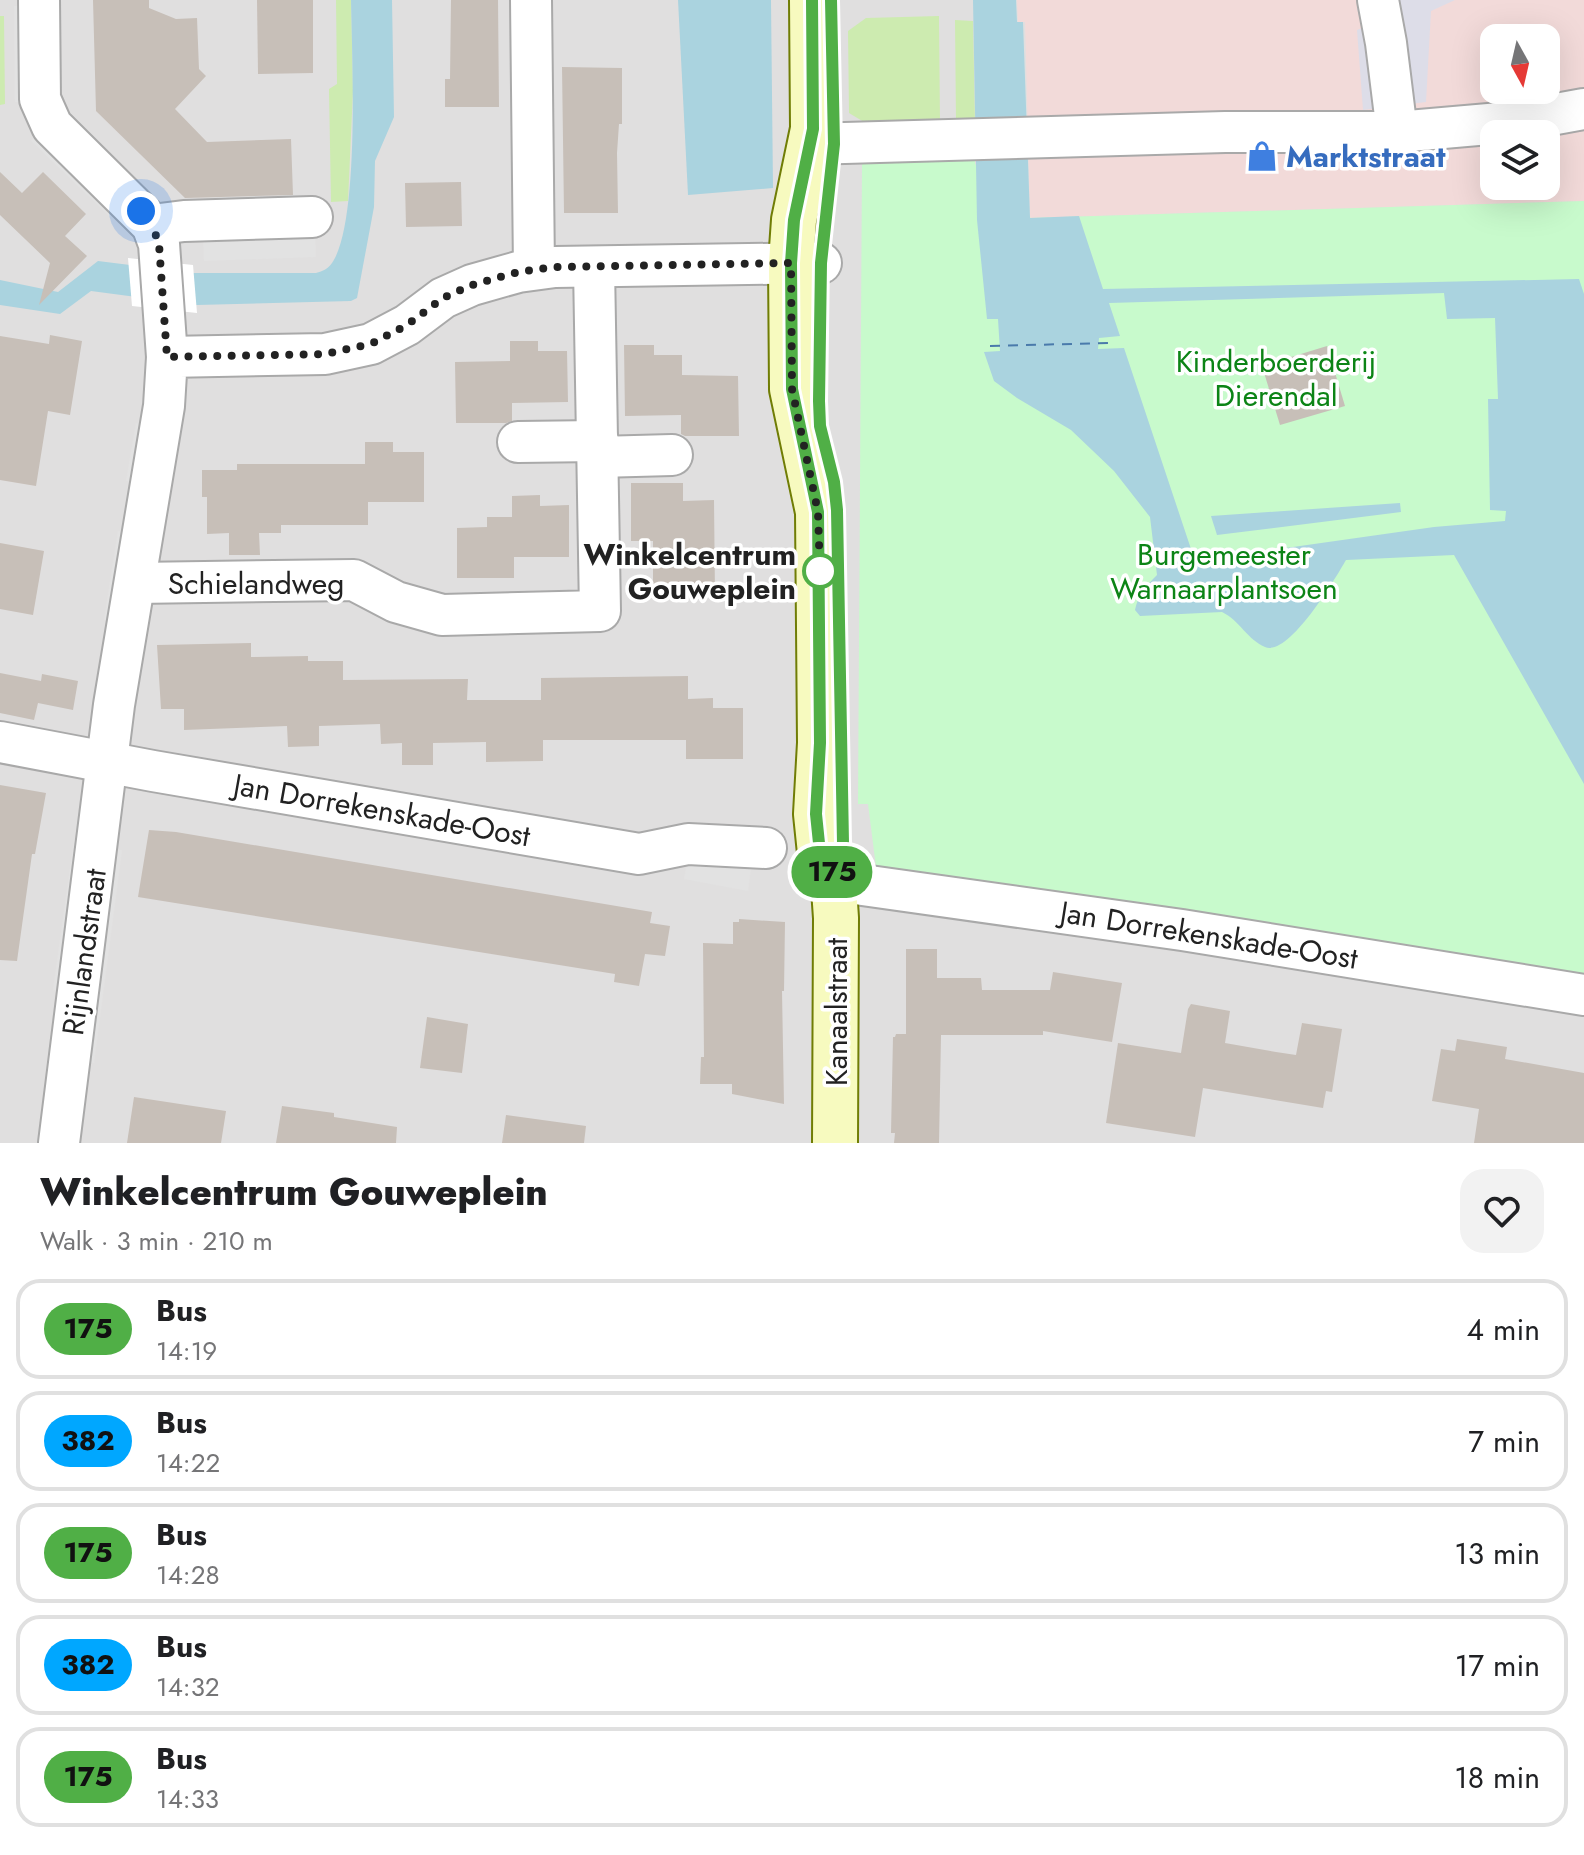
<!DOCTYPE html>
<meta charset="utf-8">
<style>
:root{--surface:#fff;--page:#f2f2f2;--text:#202124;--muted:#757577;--line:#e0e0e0}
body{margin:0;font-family:Jost,sans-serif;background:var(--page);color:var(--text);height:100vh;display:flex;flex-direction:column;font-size:30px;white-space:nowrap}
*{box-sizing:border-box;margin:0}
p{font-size:26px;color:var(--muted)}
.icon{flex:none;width:44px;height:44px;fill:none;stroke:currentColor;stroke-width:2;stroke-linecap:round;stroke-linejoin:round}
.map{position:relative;height:1143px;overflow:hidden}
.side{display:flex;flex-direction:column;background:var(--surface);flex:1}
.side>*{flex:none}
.badge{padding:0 16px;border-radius:26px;font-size:28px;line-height:52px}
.needle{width:52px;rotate:172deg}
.fabs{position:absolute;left:1480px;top:24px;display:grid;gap:16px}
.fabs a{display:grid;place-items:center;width:80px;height:80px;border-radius:16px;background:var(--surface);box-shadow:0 8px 32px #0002;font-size:40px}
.you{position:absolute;width:40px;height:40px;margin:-20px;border:6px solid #fff;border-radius:50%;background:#1a73e8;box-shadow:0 0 0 12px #1a73e833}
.map>.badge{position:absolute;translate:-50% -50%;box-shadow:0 0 0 4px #fff}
.round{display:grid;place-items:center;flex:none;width:84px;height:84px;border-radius:24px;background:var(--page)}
.overview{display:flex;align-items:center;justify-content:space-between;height:136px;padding:0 40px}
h1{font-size:38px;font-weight:800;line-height:60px}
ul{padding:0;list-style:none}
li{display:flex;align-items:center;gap:24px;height:100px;margin:0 16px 12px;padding:0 24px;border:4px solid var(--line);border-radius:24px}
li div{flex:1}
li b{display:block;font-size:30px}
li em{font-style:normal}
li .badge{min-width:88px;font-weight:700;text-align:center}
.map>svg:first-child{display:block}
</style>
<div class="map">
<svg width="1584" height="1143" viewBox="0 0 1584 1143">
<rect width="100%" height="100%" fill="#f2efe9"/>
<path fill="#e0dfdf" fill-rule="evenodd" d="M0 0H1584V1143H0ZM1494 38H1546V90H1494ZM1494 134H1546V186H1494Z"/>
<path fill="#f2dad9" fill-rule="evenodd" d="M1017 0H1584V201L1030 218 1025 22H1018ZM1494 38H1546V90H1494ZM1494 134H1546V186H1494Z"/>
<g fill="#cdebb0">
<path d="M336 0H351L353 91 348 201 331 202 329 89 337 84Z"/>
<path d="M0 16H4L5 104 0 105Z"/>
<path d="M939 16 940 123 869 125 849 113 848 31 866 18Z"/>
<path d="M955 20 973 21 975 123 956 124Z"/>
</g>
<path fill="#c8facc" d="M975 159V164L1031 218 1584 201V986L876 867 868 804H858L862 163Z"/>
<g fill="#e2e2e2">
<path d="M14 6H24L26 102H15Z"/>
<path d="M37 134 117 210 110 217 31 141Z"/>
<path d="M315 231 316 257 204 261 203 235Z"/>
<path d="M136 423 146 425 137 483 126 481Z"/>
<path d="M118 531 129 533 114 621 104 620Z"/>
<path d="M74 840 83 841 63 992 53 990Z"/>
<path d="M111 848 122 850 94 1063 83 1062Z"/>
<path d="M688 856 751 868 748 891 684 879Z"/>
</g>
<path fill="#dddde8" d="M1362 0H1455L1431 11 1426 102 1363 110 1357 30 1362 28 1357 8 1365 6Z"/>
<g fill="#aad3df" fill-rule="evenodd">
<path d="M351 0H392L394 117 375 161 374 207 357 298 351 301 197 305 91 291 60 314 0 305V280L58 292 98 261 194 273H316C323 271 328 269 332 263 360 223 352 54 351 0Z"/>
<path d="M678 0H771L773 188 688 195Z"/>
<path d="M973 0H1016L1017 22H1023L1030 218 1079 216 1103 289 1579 279 1584 294V784L1454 555 1346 560C1335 579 1289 657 1265 647 1248 640 1239 620 1222 612L1140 616 1135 610C1138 595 1146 586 1157 575L1150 517 1114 471 1071 430 1017 398 994 381 984 352 1000 351 998 319H987L977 220ZM1444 293 1447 319 1495 318 1498 399H1488L1490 510 1506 511 1505 521 1434 527 1195 561 1124 348 1098 349 1099 338 1120 336 1109 303Z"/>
<path d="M1400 503 1401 512 1217 535 1211 516Z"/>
</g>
<path fill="#fff" d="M128 258 193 265 197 313 132 306Z"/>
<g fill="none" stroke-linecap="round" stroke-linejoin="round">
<path stroke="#4a7aab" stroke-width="2" stroke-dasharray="10 8" stroke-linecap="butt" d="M990 346 1108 343"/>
</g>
<g fill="#c7bfb8">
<path d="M93 0H149V8L176 19 197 18 199 69 206 76 175 109 207 142 291 139 293 195 185 198 96 111Z"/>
<path d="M257 0H313V73L258 74Z"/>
<path d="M451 0H498L499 107H445V79H450Z"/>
<path d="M562 67 622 68V124H619L617 153 618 213H564Z"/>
<path d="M0 172 22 193 43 172 86 214 65 236 87 256 39 305 50 263 0 215Z"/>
<path d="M461 182 462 226 406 227 405 183Z"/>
<path d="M50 335 82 341 70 415 48 411 36 486 0 480V336L49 344Z"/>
<path d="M510 341H538V351H567L568 402 512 403V421L506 423H456L455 362 510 361Z"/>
<path d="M624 345H654V355H682V375L738 376 739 436H685L681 434V415L625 416Z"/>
<path d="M1327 346 1345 406 1280 425 1262 366Z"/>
<path d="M365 442H393V452H424V502H368V525H281V533H259L260 555H229V533L207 534V497H202V470H237V464H365Z"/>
<path d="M631 483H683V501L714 500 715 596 653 597V541H631Z"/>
<path d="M540 495V506L569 505V557H514V578H457V528L487 527V517H512V496Z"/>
<path d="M0 543 44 551 33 615 0 609Z"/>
<path d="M251 643V657L308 656V661H343V680L468 679 467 700H541V678L688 676V699L713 698V708H743V759H686V740H543V761L486 762V742L433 743V765H402V743L381 744 380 724 319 726V746L288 747 287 726 184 730V709H161L157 645Z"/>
<path d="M0 673 41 681 42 674 78 681 73 710 38 703 34 720 0 713Z"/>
<path d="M0 785 46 793 35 854H32L17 961 0 960Z"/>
<path d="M149 830 176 832 652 912 650 923 670 926 665 956 645 954 639 986 614 982 615 974 138 897Z"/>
<path d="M739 919 785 922 784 991H782L784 1104 732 1094V1084H700L701 1057H704L703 943 733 944V922H739Z"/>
<path d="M906 949H937V978H981L982 990H1050L1053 972 1122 983 1112 1042 1043 1031V1035H941L939 1143H894L895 1133H891L893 1037H895L896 1034H906Z"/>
<path d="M1191 1004 1230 1011 1225 1043 1276 1052 1296 1055 1302 1023 1342 1029 1332 1092 1326 1091 1323 1108 1203 1088 1195 1137 1106 1123 1118 1043 1181 1053 1188 1009Z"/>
<path d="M427 1017 468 1024 462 1073 420 1068Z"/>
<path d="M1457 1039 1507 1047 1505 1059 1584 1073V1143H1474L1479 1109 1432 1101 1441 1049 1455 1051Z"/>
<path d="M134 1097 226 1111 221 1143H127Z"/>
<path d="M282 1106 334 1113V1117L397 1127 396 1143H276Z"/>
<path d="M506 1115 586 1126 584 1143H502Z"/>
</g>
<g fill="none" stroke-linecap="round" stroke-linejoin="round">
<defs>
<g id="street">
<path d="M39 0 40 99 52 126 152 225 159 244 167 357"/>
<path d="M531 0 534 269"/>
<path d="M1378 0 1386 43 1397 132"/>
<path d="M810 144 1225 132H1397L1512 122 1584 109"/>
<path d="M152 225 184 221 312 217"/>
<path d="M518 442 598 441"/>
<path d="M598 457 672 455"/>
<path d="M135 583 354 580 396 602 442 615 600 611 594 267"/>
<path d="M0 742 153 771 639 854 688 844 766 848"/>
<path d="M834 881 1182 930 1584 995"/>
<path d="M59 1143 114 705 164 406 167 357 325 354 371 344 407 325 443 298 472 285 518 272 555 267 821 263"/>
</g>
<path id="secondary" d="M812 0 813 129 794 220 791 263 792 389 818 512 820 743 816 814 820 853 833 874 836 918 835 1143"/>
</defs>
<use href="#street" stroke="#a9a9a9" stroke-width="44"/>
<use href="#secondary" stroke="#707d05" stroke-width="48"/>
<use href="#street" stroke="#fff" stroke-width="40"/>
<use href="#secondary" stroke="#f7fabf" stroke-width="44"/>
</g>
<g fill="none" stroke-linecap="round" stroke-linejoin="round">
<defs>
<path id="line" d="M812 0 813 129 794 220 791 263 792 389 818 512 820 743 816 814 820 853 833 874 842 853 843 843 837 510 834 482 820 426 819 401 821 263 834 144 831 0"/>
</defs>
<use href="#line" stroke="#fff" stroke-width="18"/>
<use href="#line" stroke="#50af46" stroke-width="12"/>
<path stroke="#222" stroke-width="8" stroke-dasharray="0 14.4" d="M141 211 152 225 159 244 167 357 325 354 371 344 407 325 443 298 472 285 518 272 555 267 791 263 792 389 818 512 820 574V571"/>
</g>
<defs>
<symbol id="shop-bare" viewBox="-9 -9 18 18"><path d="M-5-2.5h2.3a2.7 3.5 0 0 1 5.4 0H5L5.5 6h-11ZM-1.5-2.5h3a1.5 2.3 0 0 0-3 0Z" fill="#3f7fe0" stroke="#fff" stroke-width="2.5" paint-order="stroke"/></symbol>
</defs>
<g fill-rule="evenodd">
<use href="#shop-bare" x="1240" y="134" width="44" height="44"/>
</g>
<circle fill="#fff" stroke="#50af46" stroke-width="4" cx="820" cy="571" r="16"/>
<g text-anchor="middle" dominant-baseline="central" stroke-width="7" stroke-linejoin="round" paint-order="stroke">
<g font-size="30" font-weight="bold" fill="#366cbe" stroke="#fff" text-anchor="start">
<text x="1286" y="156">Marktstraat</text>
</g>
<g font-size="30" fill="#0c8416" stroke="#fff">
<text x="1276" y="361">Kinderboerderij<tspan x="1276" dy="34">Dierendal</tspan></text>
<text x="1224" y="554">Burgemeester<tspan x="1224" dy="34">Warnaarplantsoen</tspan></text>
</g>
<g font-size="30" font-weight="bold" fill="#222" stroke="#fff" text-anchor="end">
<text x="796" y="554">Winkelcentrum<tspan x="796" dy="34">Gouweplein</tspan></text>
</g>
<g font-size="30" fill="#222" stroke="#fff">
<text x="256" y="583">Schielandweg</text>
<text transform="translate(382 810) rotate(10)">Jan Dorrekenskade-Oost</text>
<text transform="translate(1209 935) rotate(9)">Jan Dorrekenskade-Oost</text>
<text transform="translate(84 952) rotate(-82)">Rijnlandstraat</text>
<text transform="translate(836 1012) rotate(-90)">Kanaalstraat</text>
</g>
</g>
</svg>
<div class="fabs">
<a><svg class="needle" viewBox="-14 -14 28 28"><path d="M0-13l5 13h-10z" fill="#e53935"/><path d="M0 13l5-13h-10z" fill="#757577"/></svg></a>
<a><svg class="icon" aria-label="layers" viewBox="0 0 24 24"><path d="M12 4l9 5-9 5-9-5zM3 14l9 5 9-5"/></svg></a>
</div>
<div class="you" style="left:141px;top:211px"></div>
<b class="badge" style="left:832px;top:872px;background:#50af46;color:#111">175</b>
</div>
<section class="side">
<div class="overview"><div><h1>Winkelcentrum Gouweplein</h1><p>Walk · 3 min · 210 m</p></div><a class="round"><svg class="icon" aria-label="heart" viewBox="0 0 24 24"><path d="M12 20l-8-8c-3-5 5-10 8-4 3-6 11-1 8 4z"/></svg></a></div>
<ul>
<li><span class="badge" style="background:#50af46;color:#111">175</span><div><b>Bus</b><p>14:19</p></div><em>4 min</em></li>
<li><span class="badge" style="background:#00a7ff;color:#111">382</span><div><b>Bus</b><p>14:22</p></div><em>7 min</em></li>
<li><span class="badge" style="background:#50af46;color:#111">175</span><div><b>Bus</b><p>14:28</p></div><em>13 min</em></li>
<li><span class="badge" style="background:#00a7ff;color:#111">382</span><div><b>Bus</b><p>14:32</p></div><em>17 min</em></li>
<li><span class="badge" style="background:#50af46;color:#111">175</span><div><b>Bus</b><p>14:33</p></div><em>18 min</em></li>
</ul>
</section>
